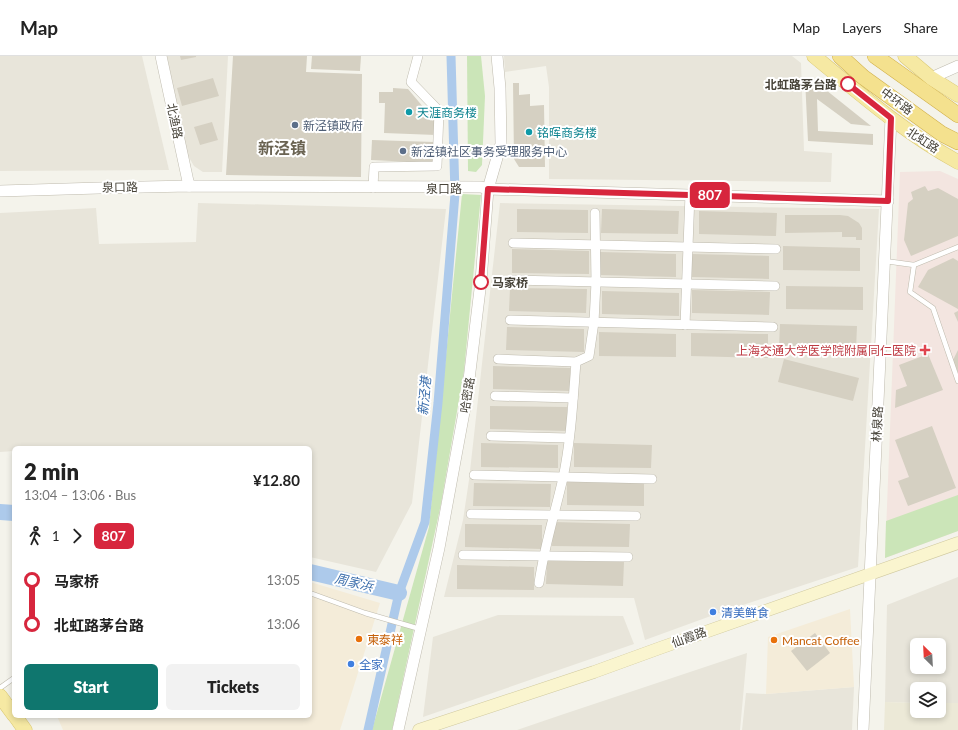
<!DOCTYPE html>
<meta charset="utf-8">
<style>
:root{--surface:#fff;--page:#f2f2f2;--text:#222;--muted:#767676;--line:#e0e0e0;--accent:#0f766e}
body{margin:0;font-family:Lato,"Noto Sans SC",sans-serif;background:var(--page);color:var(--text);height:100vh;display:flex;flex-direction:column;font-size:15px;white-space:nowrap}
*{box-sizing:border-box;margin:0}
p{font-size:13px;color:var(--muted)}
.icon{flex:none;width:22px;height:22px;fill:none;stroke:currentColor;stroke-width:2;stroke-linecap:round;stroke-linejoin:round}
.map{position:relative;flex:1;overflow:hidden}
.details{position:absolute;left:12px;top:390px;width:300px;height:272px;display:flex;flex-direction:column;background:var(--surface);border-radius:6px;box-shadow:0 2px 6px #0003}
.details>*{flex:none}
.badge{padding:0 8px;border-radius:6px;font-size:14px;line-height:26px}
.needle{width:26px;rotate:336deg}
.fabs{position:absolute;left:910px;top:582px;display:grid;gap:8px}
.fabs a{display:grid;place-items:center;width:36px;height:36px;border-radius:6px;background:var(--surface);box-shadow:0 2px 6px #0003;font-size:20px}
.map>.badge{position:absolute;translate:-50% -50%;box-shadow:0 0 0 2px #fff}
.legs{display:flex;align-items:center;gap:6px;height:44px;padding:0 12px;font-size:13px}
.legs p{margin-inline-start:auto}
.head{display:flex;align-items:center;justify-content:space-between;height:68px;padding:0 12px}
h1{font-size:22px;font-weight:800;line-height:30px}
.cta{display:flex;gap:8px;margin-top:auto;padding:8px 12px}
.cta a{flex:1;height:46px;border-radius:6px;background:var(--accent);color:#fff;font-size:16px;font-weight:800;line-height:46px;text-align:center}
.cta a+a{background:var(--page);color:var(--text)}
ul{padding:0 12px;list-style:none}
li{display:flex;align-items:center;gap:14px;height:44px;font-size:15px}
li i{display:grid;place-items:center;width:6px;height:100%;margin:0 5px;background:currentColor}
li i::after{content:'';width:10px;height:10px;margin:-5px;border:3px solid;border-radius:50%;background:var(--surface)}
li p{margin-inline-start:auto}
li:first-child i{background:linear-gradient(#0000 50%,currentColor 0)}
li:last-child i{background:linear-gradient(currentColor 50%,#0000 0)}
header{display:flex;align-items:center;gap:24px;box-sizing:border-box;height:56px;padding:0 20px;background:var(--surface);border-bottom:1px solid var(--line)}
header strong{font-size:19px}
nav{display:flex;gap:22px;margin-inline-start:auto;font-size:14px}
.map>svg:first-child{display:block}
</style>
<header>
<strong>Map</strong>
<nav><a>Map</a><a>Layers</a><a>Share</a></nav>
</header>
<div class="map">
<svg width="958" height="674" viewBox="0 0 958 674">
<rect width="100%" height="100%" fill="#f4f3eb"/>
<g fill="#e8e5da" fill-rule="evenodd">
<path d="M0 0H142L169 114 0 115Z"/>
<path d="M167 0H228L222 116H203L194 110 187 98Z"/>
<path d="M504 0H792L801 7 804 95 832 97 831 126 549 123V31L546 10 505 16Z"/>
<path d="M198 147 446 153 412 447 376 516 310 501V392H90V390L66 392H14V395L0 396V157L96 152 99 188 196 186Z"/>
<path d="M500 147 879 153 858 511 719 557 645 584 634 542 444 541 463 464 469 424Z"/>
<path d="M958 521V647H939V633H917V647L885 646 887 549ZM917 589H939V611H917Z"/>
<path d="M498 559 623 560 634 588 423 661 433 581Z"/>
<path d="M747 597 740 674H517L561 659Z"/>
<path d="M854 631 852 674H742L746 637 766 638Z"/>
</g>
<g fill="#f4ecd9">
<path d="M310 526 380 547 340 674H63L57 660H310Z"/>
<path d="M850 553 854 631 766 638 768 581Z"/>
</g>
<path fill="#ece9d7" d="M885 646 917 647V655H939V647H958V674H884Z"/>
<path fill="#f3e5e0" d="M940 115 958 123V475L885 502 900 116Z"/>
<g fill="#cbe5b8">
<path d="M467 0H481L485 40 482 109 476 116 468 115Z"/>
<path d="M462 138 481 139 464 315 441 448 392 674H372L429 471Z"/>
<path d="M958 439V475L885 502 886 465Z"/>
</g>
<g fill="none" stroke-linecap="round" stroke-linejoin="round">
<path stroke="#adcaeb" stroke-width="9" d="M368 674 399 537 425 466 438 347 455 138 451 0"/>
<g stroke="#adcaeb" stroke-width="16">
<path d="M0 456 14 457"/>
<path d="M310 516 399 537"/>
</g>
</g>
<g fill="#d5d0c2">
<path d="M180 0H196V1L181 4Z"/>
<path d="M233 0H307L306 16 362 18 361 121 226 119Z"/>
<path d="M312 0H361L360 15 311 13Z"/>
<path d="M213 22 219 40 182 50 177 32Z"/>
<path d="M805 23 816 26 871 70 851 68 817 43 818 75 873 78V89L808 85Z"/>
<path d="M513 27H519V39L530 38V50L544 49 545 111H519L514 103Z"/>
<path d="M393 32 408 33 424 52 427 51 436 59V79L384 77 385 47H379V36H393Z"/>
<path d="M212 66 218 84 200 89 194 71Z"/>
<path d="M372 84 434 86 433 107 371 104Z"/>
<path d="M925 130 928 135 938 132 958 143V180L911 200 904 184 908 147 913 143 911 136Z"/>
<path d="M517 153 588 154V177L517 176Z"/>
<path d="M602 153 679 155 678 178 601 177Z"/>
<path d="M699 155 777 157 776 180 699 178Z"/>
<path d="M785 159H840L848 160 859 167 862 172V184H856V181H842V176L785 177Z"/>
<path d="M783 190 860 192V215L783 214Z"/>
<path d="M512 193 589 195V218L512 217Z"/>
<path d="M600 196 676 198V221L599 219Z"/>
<path d="M692 198 769 200V223L692 221Z"/>
<path d="M953 202 958 205V253L918 231 928 214Z"/>
<path d="M786 230 863 231V254L786 253Z"/>
<path d="M510 232 587 233 586 257 509 255Z"/>
<path d="M692 234 770 236 769 259 692 257Z"/>
<path d="M602 235 679 237V260L602 258Z"/>
<path d="M958 255V266L954 257Z"/>
<path d="M780 268 857 270 856 293 779 291Z"/>
<path d="M507 271 584 273V296L506 294Z"/>
<path d="M599 276 676 278V301L599 300Z"/>
<path d="M691 277 768 278V302L691 300Z"/>
<path d="M958 294V317L953 304Z"/>
<path d="M928 298 943 334 895 352 896 334 907 330 899 309Z"/>
<path d="M784 303 859 322 853 345 778 326Z"/>
<path d="M493 310 570 312V335L493 333Z"/>
<path d="M490 350 567 351V375L490 373Z"/>
<path d="M932 370 956 432 908 450 898 425 909 421 895 384Z"/>
<path d="M481 387 558 389V412L481 411Z"/>
<path d="M574 387 652 389 651 412 574 411Z"/>
<path d="M567 426 644 427V450L567 449Z"/>
<path d="M474 427 551 428 550 451 473 450Z"/>
<path d="M553 466 630 468 629 491 552 490Z"/>
<path d="M465 468 542 469V493L465 491Z"/>
<path d="M547 505 624 506 623 530 546 528Z"/>
<path d="M457 509 534 511V534L457 533Z"/>
<path d="M815 577 830 597 807 615 791 595Z"/>
</g>
<g fill="none" stroke-linecap="round" stroke-linejoin="round">
<defs>
<g id="service">
<path d="M885 205 914 209 910 236 933 252 958 325"/>
<path d="M914 209 958 191"/>
<path d="M310 537 365 557 420 573"/>
<path d="M0 632 14 622"/>
</g>
<g id="minor">
<path d="M373 132 374 111 437 110 439 55 411 26 418 0"/>
<path d="M513 187 776 193"/>
<path d="M512 224 775 230"/>
<path d="M510 264 773 271"/>
<path d="M685 269 690 138"/>
<path d="M498 303 576 306"/>
<path d="M495 340 573 342"/>
<path d="M491 380 569 382"/>
<path d="M474 419 652 423"/>
<path d="M471 458 636 460"/>
<path d="M463 499 628 501"/>
<path d="M539 527C544 491 555 457 563 422 571 384 573 344 576 306L589 300 594 266 596 226 595 157"/>
</g>
<g id="tertiary">
<path d="M161 0 189 130"/>
<path d="M931 22 958 10"/>
<path d="M0 135 99 132 189 130 481 131 488 133 888 145"/>
<path d="M398 674 439 492 467 340 481 225 488 133 501 88 500 32 497 0"/>
<path d="M863 674 891 62"/>
</g>
<path id="secondary" d="M419 674 594 616 660 592 958 487"/>
<g id="primary">
<path d="M814 0C860 38 905 77 958 106"/>
<path d="M905 0 931 22 958 39"/>
<path d="M0 640 14 659"/>
<path d="M15 660 25 674"/>
</g>
<g id="trunk">
<path d="M840 0 863 21 942 78 958 86"/>
<path d="M875 0 958 59"/>
</g>
</defs>
<use href="#service" stroke="#bfbbae" stroke-width="5.5"/>
<use href="#minor" stroke="#bfbbae" stroke-width="10"/>
<use href="#tertiary" stroke="#bfbbae" stroke-width="12"/>
<use href="#secondary" stroke="#d0c99f" stroke-width="13"/>
<use href="#primary" stroke="#dac873" stroke-width="15"/>
<use href="#trunk" stroke="#d1b049" stroke-width="16"/>
<use href="#service" stroke="#fff" stroke-width="4.5"/>
<use href="#minor" stroke="#fff" stroke-width="9"/>
<use href="#tertiary" stroke="#fff" stroke-width="11"/>
<use href="#secondary" stroke="#faf5cf" stroke-width="12"/>
<use href="#primary" stroke="#f6e9a3" stroke-width="14"/>
<use href="#trunk" stroke="#f4e18e" stroke-width="15"/>
</g>
<g fill="none" stroke-linecap="round" stroke-linejoin="round">
<defs>
<path id="line-1" d="M481 226 488 133 888 145 891 62 848 28"/>
</defs>
<use href="#line-1" stroke="#fff" stroke-width="9"/>
<use href="#line-1" stroke="#d7263d" stroke-width="6"/>
</g>
<g fill="#fff" stroke="#d7263d" stroke-width="2">
<circle cx="848" cy="28" r="7"/>
<circle cx="481" cy="226" r="7"/>
</g>
<g fill="#0f9aa8" stroke="#fff" stroke-width="1.5">
<circle cx="409" cy="56" r="4"/>
<circle cx="529" cy="76" r="4"/>
</g>
<g fill="#5c6f8a" stroke="#fff" stroke-width="1.5">
<circle cx="295" cy="69" r="4"/>
<circle cx="403" cy="95" r="4"/>
</g>
<path fill="#e0444e" stroke="#fff" stroke-width="1.5" d="M923 288h4v4h4v4h-4v4h-4v-4h-4v-4h4z"/>
<g fill="#3f7fe0" stroke="#fff" stroke-width="1.5">
<circle cx="713" cy="556" r="4"/>
<circle cx="351" cy="608" r="4"/>
</g>
<g fill="#e8710a" stroke="#fff" stroke-width="1.5">
<circle cx="359" cy="583" r="4"/>
<circle cx="774" cy="584" r="4"/>
</g>
<g text-anchor="middle" dominant-baseline="central" stroke-width="4" stroke-linejoin="round" paint-order="stroke">
<g font-size="12" font-weight="bold" fill="#48443a" stroke="#fff" text-anchor="end">
<text x="837" y="28">北虹路茅台路</text>
<text x="492" y="226" text-anchor="start">马家桥</text>
</g>
<g font-size="12" fill="#48443a" stroke="#fff">
<text transform="translate(897 45) rotate(36)">中环路</text>
<text transform="translate(175 65) rotate(78)">北渔路</text>
<text transform="translate(923 84) rotate(33)">北虹路</text>
<text transform="translate(120 131) rotate(-1)">泉口路</text>
<text x="444" y="132">泉口路</text>
<text transform="translate(467 339) rotate(-81)">哈密路</text>
<text transform="translate(877 368) rotate(-87)">林泉路</text>
<text transform="translate(689 581) rotate(-20)">仙霞路</text>
</g>
<g font-size="12" fill="#0d838f" stroke="#fff" text-anchor="start">
<text x="417" y="56">天涯商务楼</text>
<text x="537" y="76">铭晖商务楼</text>
</g>
<g font-size="12" fill="#4e5e75" stroke="#fff" text-anchor="start">
<text x="303" y="69">新泾镇政府</text>
<text x="411" y="95">新泾镇社区事务受理服务中心</text>
</g>
<g font-size="12" fill="#be3a42" stroke="#fff" text-anchor="end">
<text x="916" y="294">上海交通大学医学院附属同仁医院</text>
</g>
<g font-size="12" fill="#366cbe" stroke="#fff" text-anchor="start">
<text x="721" y="556">清美鲜食</text>
<text x="359" y="608">全家</text>
</g>
<g font-size="12" fill="#c56008" stroke="#fff" text-anchor="start">
<text x="367" y="583">東泰祥</text>
<text x="782" y="584">Mancat Coffee</text>
</g>
<g font-size="13" font-style="italic" fill="#3b6eac" stroke="#fff">
<text transform="translate(424 340) rotate(-85)">新泾港</text>
<text transform="translate(354 526) rotate(13)">周家浜</text>
</g>
<g font-size="16" font-weight="bold" fill="#6a6352" stroke="#fff">
<text x="282" y="91">新泾镇</text>
</g>
</g>
</svg>
<div class="fabs">
<a><svg class="needle" viewBox="-14 -14 28 28"><path d="M0-13l5 13h-10z" fill="#e53935"/><path d="M0 13l5-13h-10z" fill="#767676"/></svg></a>
<a><svg class="icon" aria-label="layers" viewBox="0 0 24 24"><path d="M12 4l9 5-9 5-9-5zM3 14l9 5 9-5"/></svg></a>
</div>
<b class="badge" style="left:710px;top:139px;background:#d7263d;color:#fff">807</b>
<section class="details">
<div class="head"><div><h1>2 min</h1><p>13:04 – 13:06 · Bus</p></div><b>¥12.80</b></div>
<div class="legs"><svg class="icon" aria-label="walk" viewBox="0 0 24 24"><circle cx="13" cy="4" r="2"/><path d="M13 8l-2 6 4 7M11 14l-3 7M7 12l3-4h3l4 4"/></svg>1<svg class="icon" aria-label="forward" viewBox="0 0 24 24"><path d="M9 5l7 7-7 7"/></svg><b class="badge" style="background:#d7263d;color:#fff">807</b></div>
<ul>
<li><i style="color:#d7263d"></i><b>马家桥</b><p>13:05</p></li>
<li><i style="color:#d7263d"></i><b>北虹路茅台路</b><p>13:06</p></li>
</ul>
<div class="cta"><a>Start</a><a>Tickets</a></div>
</section>
</div>
